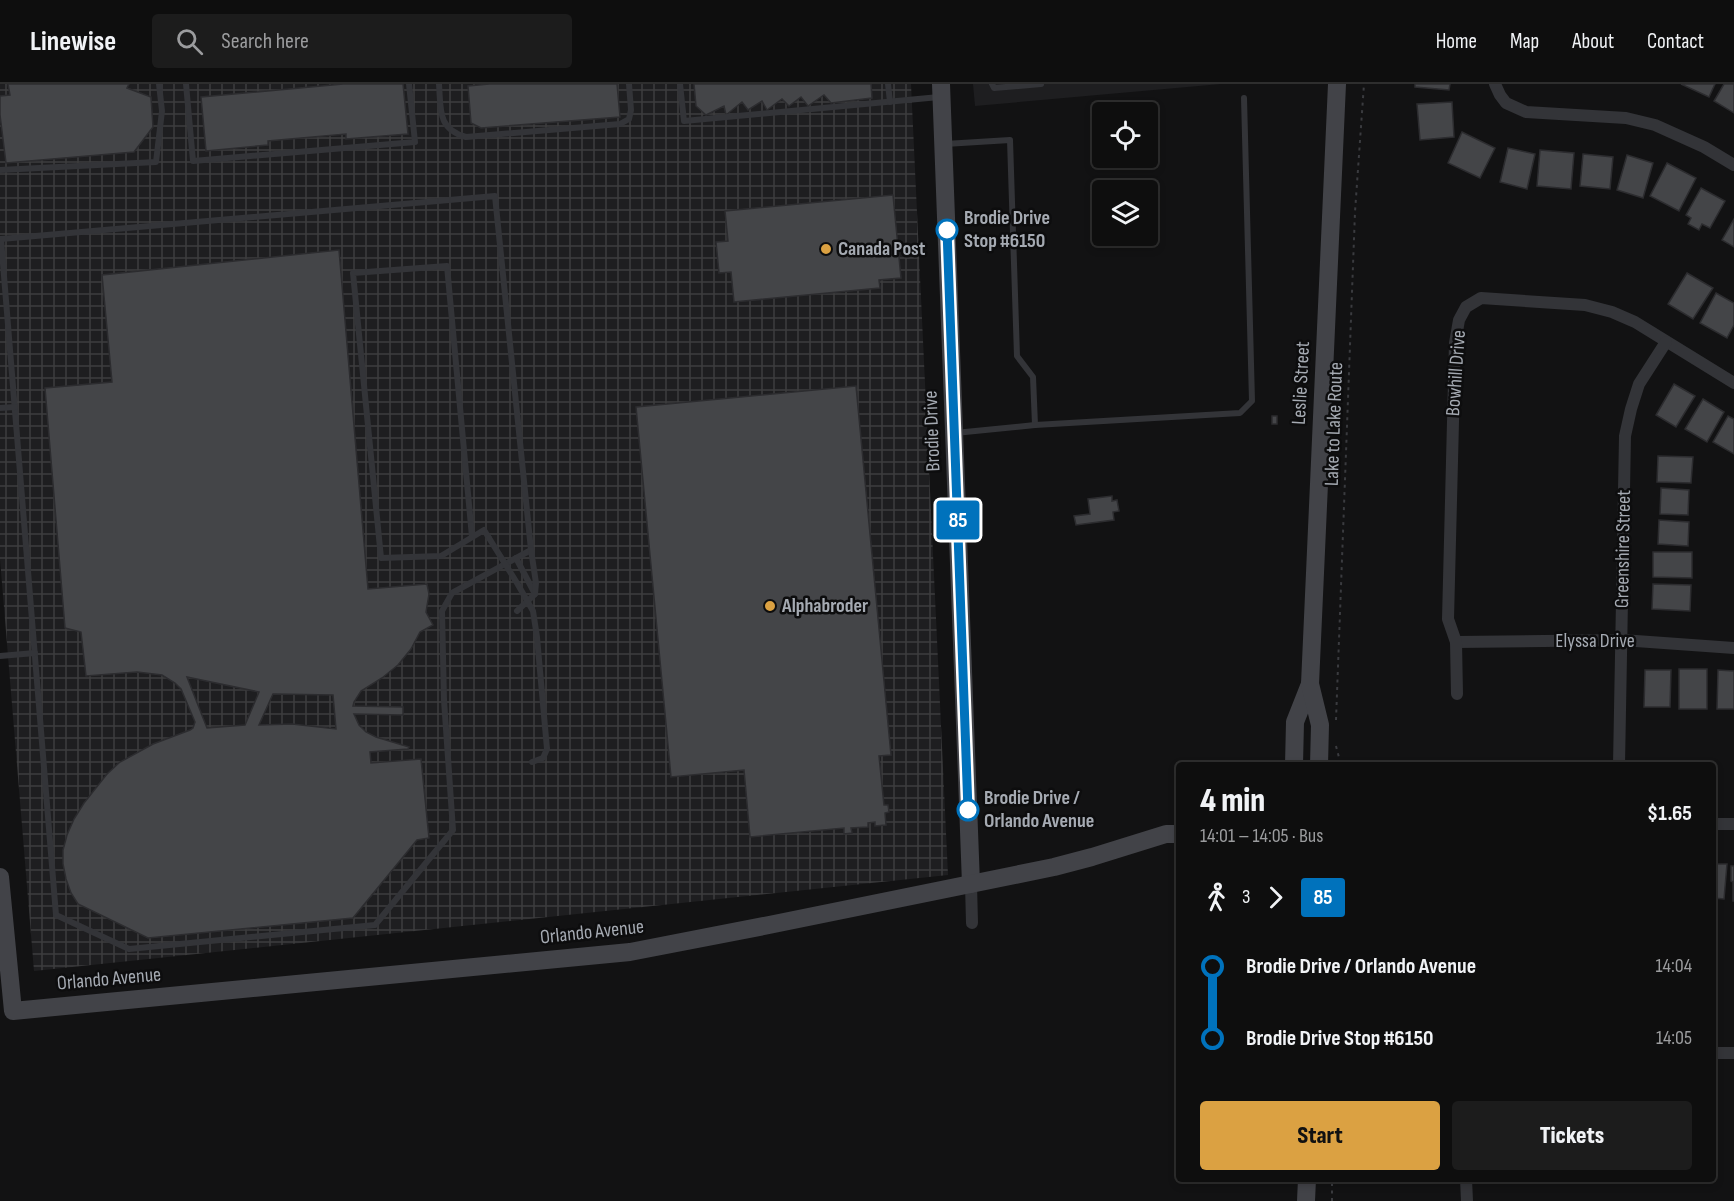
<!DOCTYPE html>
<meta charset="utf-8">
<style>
:root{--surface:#0e0e0e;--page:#1c1c1c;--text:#f1f3f6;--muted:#9b9c9e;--line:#2e2e2e;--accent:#dba142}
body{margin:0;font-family:"Sofia Sans Condensed",sans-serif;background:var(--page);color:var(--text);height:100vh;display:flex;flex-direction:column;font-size:22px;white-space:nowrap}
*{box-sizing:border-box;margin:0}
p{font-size:20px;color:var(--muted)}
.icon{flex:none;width:33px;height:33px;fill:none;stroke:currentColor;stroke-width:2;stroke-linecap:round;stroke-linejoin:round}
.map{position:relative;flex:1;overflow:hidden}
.side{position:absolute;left:1176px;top:678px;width:540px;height:420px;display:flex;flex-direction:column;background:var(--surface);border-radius:6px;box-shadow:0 3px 9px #0003,0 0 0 2px var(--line)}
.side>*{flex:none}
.badge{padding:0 12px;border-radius:4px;font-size:21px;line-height:39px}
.tools{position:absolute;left:1092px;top:18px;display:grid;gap:12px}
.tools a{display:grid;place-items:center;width:66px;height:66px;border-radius:6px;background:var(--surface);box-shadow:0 3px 9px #0003,0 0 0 2px var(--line);font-size:30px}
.map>.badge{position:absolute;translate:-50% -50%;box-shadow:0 0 0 3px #fff}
.legs{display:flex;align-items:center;gap:9px;height:66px;padding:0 24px;font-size:20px}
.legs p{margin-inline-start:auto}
.summary{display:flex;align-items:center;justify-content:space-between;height:102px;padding:0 24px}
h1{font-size:33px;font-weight:800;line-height:45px}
.cta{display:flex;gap:12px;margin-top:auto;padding:12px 24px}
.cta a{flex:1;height:69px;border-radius:6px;background:var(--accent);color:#111;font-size:24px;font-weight:800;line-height:69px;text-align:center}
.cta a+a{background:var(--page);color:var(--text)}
ul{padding:0 24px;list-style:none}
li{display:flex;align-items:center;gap:21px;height:72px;font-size:22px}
li i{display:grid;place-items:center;width:9px;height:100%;margin:0 8px;background:currentColor}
li i::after{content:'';width:15px;height:15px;margin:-8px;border:4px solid;border-radius:50%;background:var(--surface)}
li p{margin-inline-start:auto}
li:first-child i{background:linear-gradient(#0000 50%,currentColor 0)}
li:last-child i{background:linear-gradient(currentColor 50%,#0000 0)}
header{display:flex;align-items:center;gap:36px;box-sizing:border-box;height:84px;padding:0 30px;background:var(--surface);border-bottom:2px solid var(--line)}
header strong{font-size:28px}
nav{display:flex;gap:33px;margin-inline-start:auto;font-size:21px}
.search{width:420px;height:54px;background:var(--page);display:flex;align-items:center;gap:15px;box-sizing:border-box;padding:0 21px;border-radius:6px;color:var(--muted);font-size:22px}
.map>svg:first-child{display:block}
</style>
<header>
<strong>Linewise</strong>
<div class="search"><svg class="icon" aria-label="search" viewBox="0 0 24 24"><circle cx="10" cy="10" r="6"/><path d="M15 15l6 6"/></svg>Search here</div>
<nav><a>Home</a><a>Map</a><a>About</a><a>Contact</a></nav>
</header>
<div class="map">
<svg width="1734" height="1117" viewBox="0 0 1734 1117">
<defs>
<pattern id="industrial-grid" width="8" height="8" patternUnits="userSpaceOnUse" patternTransform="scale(1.5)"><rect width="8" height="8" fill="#1e1e20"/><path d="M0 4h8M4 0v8" fill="none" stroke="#3c3c3e"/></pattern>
</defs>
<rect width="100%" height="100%" fill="#121213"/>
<path fill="#1e1e20" d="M973 0H1221L975 22Z"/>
<path fill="url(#industrial-grid)" d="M0 0H911L948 791 34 887 0 475Z"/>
<g fill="#444548" stroke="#2c2c2f" stroke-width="1.5" fill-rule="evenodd">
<path d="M8 0H129L127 4 151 13 153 43 134 68 6 79 0 31V12L10 11Z"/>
<path d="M343 0H403L408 50 346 55V50L268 57V61L206 67 201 13Z"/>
<path d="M489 0H617L620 33 481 44 471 39 468 2Z"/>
<path d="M694 0H871L872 14 831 19 824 11 808 22 801 13 789 22 782 15 767 26 762 17 748 26 742 18 726 31 724 22 706 31 696 22Z"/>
<path d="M1415 0H1450L1449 6 1415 3Z"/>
<path d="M1681 0H1715L1709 13Z"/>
<path d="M1724 0H1734V29L1714 17Z"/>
<path d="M1452 18 1454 53 1420 56 1417 20Z"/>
<path d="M1462 48 1495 64 1480 94 1448 79Z"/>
<path d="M1508 64 1535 70 1527 105 1500 98Z"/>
<path d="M1540 66 1574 69 1571 105 1537 102Z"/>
<path d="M1583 70 1613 73 1610 105 1580 102Z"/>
<path d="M1627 71 1653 79 1643 114 1617 106Z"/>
<path d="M1667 79 1696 94 1679 127 1650 112Z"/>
<path d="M1701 104 1725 117 1710 144 1702 140 1699 146 1688 140 1691 134 1686 131Z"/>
<path d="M893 111 901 194 879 196 880 204 734 218 731 188 719 189 716 158 728 157 725 127Z"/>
<path d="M1734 135V163L1722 156Z"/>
<path d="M339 166 368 505 427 500 429 510 426 528 433 541 420 548 411 565 398 581 382 594 361 607 354 618 353 622 403 623V631L354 630 359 641 366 648 376 653 409 663 408 665 370 668 371 679 421 675 429 754 417 756 353 834 148 854 78 820 71 809 66 795 63 780V766L67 751 74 735 84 719 107 690 120 678 153 660 190 646 193 644 195 638 181 605 175 599 162 591 137 588 86 592 81 548 65 544 45 304 112 298 102 191ZM187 593 259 608 245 641 207 644ZM273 610 333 611 336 645 292 640 259 641Z"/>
<path d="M1687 189 1713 204 1693 235 1668 220Z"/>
<path d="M1716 209 1734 219V241L1727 254 1700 239Z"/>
<path d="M1674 300 1695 312 1676 343 1656 331Z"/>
<path d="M856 302 891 671 879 672 884 721H888L889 728 885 729 886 741 875 742V738L868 739V743L851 744 852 749 844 750V744L750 753 744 686 671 693 636 323Z"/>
<path d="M1703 315 1724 328 1707 358 1685 345Z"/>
<rect x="1272" y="332" width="5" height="8"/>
<path d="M1728 332 1734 335V370L1713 358Z"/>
<path d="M1658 372 1693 373 1691 399 1657 398Z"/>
<path d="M1661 404 1689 406 1688 431 1660 430Z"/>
<path d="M1112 412V417L1117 416 1119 427 1113 428 1114 436 1076 441 1074 432 1090 430 1088 415Z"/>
<path d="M1659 436 1689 438 1688 462 1658 460Z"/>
<path d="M1653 468H1692V494L1653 493Z"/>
<path d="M1653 500 1691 501 1690 527 1652 525Z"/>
<rect x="1679" y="585" width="28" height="40"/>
<path d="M1645 586H1671L1670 623H1644Z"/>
<path d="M1718 586 1734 587V625H1717Z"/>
<path d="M1713 780H1727L1724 815 1713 814Z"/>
<path d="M1731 782H1734V817H1733V798L1731 797Z"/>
</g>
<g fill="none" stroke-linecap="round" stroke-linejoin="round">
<g stroke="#3a3b3f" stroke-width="2" stroke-dasharray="3 4.5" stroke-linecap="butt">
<path d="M1336 636 1355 128 1364 0"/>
<path d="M1336 662 1341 681"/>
<path d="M1332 1117V1095"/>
</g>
<g stroke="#333438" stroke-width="6">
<path d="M186 0 193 77 415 58 409 0"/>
<path d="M439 0C441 25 437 45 466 53L620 40 629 35 631 26 629 0"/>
<path d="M680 0 684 37 939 13"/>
<path d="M888 0 890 18"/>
<path d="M992 0 994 4 1041 0"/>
<path d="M945 60 1010 56 1017 272 1033 293 1035 341"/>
<path d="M0 86 156 78 162 27 159 0"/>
<path d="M0 155H1L495 112 531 466 452 509 442 527 444 616 453 746 375 841 129 865 56 831 1 155"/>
<path d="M0 324 15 323"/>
<path d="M955 349 1035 341 1240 329 1252 317 1244 14"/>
<path d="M472 453 447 182 353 189 381 474 441 472 484 446 489 454"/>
<path d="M516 474 535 510"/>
<path d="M517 527 535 510 536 499 531 466"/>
<path d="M0 572 35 569"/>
<path d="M532 678 543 674 547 665"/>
</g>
<g stroke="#333438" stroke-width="12">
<path d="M1495 0 1500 11 1506 19 1526 28 1626 34 1655 41 1704 63 1734 81"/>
<path d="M1456 558 1622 556 1734 564"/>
<path d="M1457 610 1456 558 1448 535 1455 259 1459 236 1466 223 1481 214 1585 221 1612 228 1635 238 1734 299"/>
<path d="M1619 681 1625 352 1631 325 1639 300 1666 258"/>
<path d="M1713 740H1734"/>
<path d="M971 800 972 839"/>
<path d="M1713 969H1734"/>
<path d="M1466 1095 1467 1117"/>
</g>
<g stroke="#424348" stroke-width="18">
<path d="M941 0 971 800"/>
<path d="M1294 681 1295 638 1310 600"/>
<path d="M1319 681 1320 641 1310 600 1337 0"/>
<path d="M0 793 13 927 630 868 769 841 1054 783 1092 773 1166 750H1179"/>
<path d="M1306 1117 1307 1095"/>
</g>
<path stroke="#333438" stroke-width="6" d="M489 454 517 499 533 527 537 553 547 665"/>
</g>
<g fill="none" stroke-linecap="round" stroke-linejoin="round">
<defs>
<path id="line-1" d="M947 146 968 726"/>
</defs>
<use href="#line-1" stroke="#fff" stroke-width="14"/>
<use href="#line-1" stroke="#0072bc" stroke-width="9"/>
</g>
<g fill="#fff" stroke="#0072bc" stroke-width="3">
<circle cx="947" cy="146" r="10"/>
<circle cx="968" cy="726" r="10"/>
</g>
<g fill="#dba142" stroke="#0d0d0e" stroke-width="2">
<circle cx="826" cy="165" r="6"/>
<circle cx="770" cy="522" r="6"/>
</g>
<g text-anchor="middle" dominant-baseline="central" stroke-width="5" stroke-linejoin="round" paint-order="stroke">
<g font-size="20" font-weight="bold" fill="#a5aab2" stroke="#0d0d0e" text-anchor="start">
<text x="964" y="134">Brodie Drive<tspan x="964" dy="23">Stop #6150</tspan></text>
<text x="984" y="714">Brodie Drive /<tspan x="984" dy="23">Orlando Avenue</tspan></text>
</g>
<g font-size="20" font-weight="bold" fill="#a5aab2" stroke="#0d0d0e" text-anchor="start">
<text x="838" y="165">Canada Post</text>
<text x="782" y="522">Alphabroder</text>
</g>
<g font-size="20" fill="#a5aab2" stroke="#0d0d0e">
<text transform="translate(1456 289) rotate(-86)">Bowhill Drive</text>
<text transform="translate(1301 299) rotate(-87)">Leslie Street</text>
<text transform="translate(1334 340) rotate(-88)">Lake to Lake Route</text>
<text transform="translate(932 347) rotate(-92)">Brodie Drive</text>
<text transform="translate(1623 465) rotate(-89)">Greenshire Street</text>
<text x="1595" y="557">Elyssa Drive</text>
<text transform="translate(592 848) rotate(-6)">Orlando Avenue</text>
<text transform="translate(109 895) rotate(-5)">Orlando Avenue</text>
</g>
</g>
</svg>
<div class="tools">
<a><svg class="icon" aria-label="locate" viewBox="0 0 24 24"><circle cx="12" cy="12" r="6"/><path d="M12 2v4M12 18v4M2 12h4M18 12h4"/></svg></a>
<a><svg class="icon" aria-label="layers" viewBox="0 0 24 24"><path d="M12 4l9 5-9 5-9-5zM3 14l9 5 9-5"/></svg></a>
</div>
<b class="badge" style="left:958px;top:436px;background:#0072bc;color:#fff">85</b>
<section class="side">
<div class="summary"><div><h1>4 min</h1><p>14:01 – 14:05 · Bus</p></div><b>$1.65</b></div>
<div class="legs"><svg class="icon" aria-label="walk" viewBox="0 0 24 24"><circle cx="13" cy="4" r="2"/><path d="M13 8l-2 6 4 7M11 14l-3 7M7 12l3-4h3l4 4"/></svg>3<svg class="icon" aria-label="forward" viewBox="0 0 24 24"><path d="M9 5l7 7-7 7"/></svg><b class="badge" style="background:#0072bc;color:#fff">85</b></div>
<ul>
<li><i style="color:#0072bc"></i><b>Brodie Drive / Orlando Avenue</b><p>14:04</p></li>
<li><i style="color:#0072bc"></i><b>Brodie Drive Stop #6150</b><p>14:05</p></li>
</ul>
<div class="cta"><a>Start</a><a>Tickets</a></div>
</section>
</div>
